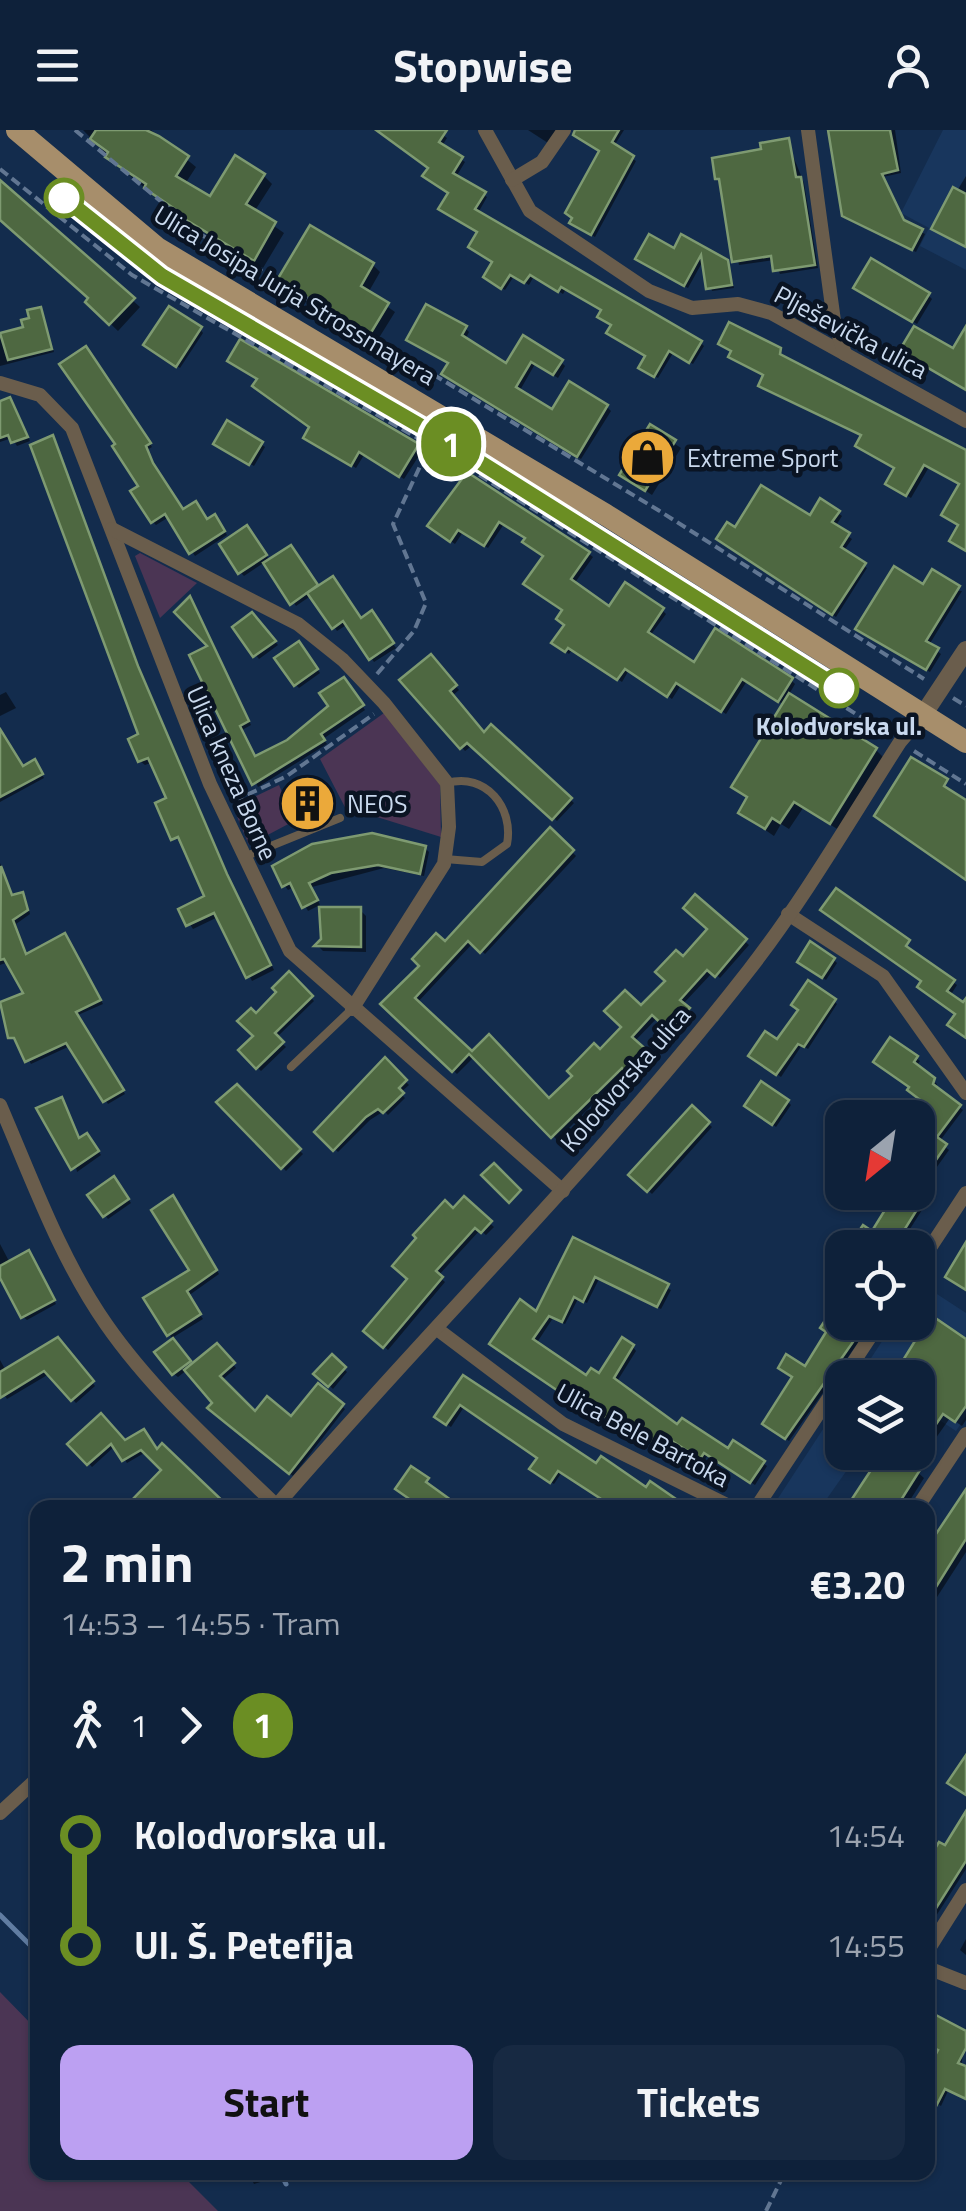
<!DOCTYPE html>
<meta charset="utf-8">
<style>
:root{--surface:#0e213a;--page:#172942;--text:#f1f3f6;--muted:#9ba3af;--line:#2e3e54;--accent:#bca0f2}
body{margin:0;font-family:"Titillium Web",sans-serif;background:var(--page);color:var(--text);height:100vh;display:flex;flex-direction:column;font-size:38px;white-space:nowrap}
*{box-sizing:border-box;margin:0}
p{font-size:32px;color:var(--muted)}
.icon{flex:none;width:55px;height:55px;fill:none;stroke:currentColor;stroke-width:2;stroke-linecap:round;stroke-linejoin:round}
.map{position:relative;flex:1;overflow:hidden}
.side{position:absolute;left:30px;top:1370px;width:905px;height:680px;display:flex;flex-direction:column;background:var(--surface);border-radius:20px;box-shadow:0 2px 8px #0004,0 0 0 2px var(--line)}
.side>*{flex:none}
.badge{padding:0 20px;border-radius:32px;font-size:35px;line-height:65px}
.needle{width:65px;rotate:210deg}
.fabs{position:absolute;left:825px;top:970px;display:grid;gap:20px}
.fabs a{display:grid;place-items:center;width:110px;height:110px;border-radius:20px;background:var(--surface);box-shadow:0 2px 8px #0004,0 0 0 2px var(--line);font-size:50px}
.map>.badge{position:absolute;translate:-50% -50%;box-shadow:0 0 0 5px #fff}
.legs{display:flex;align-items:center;gap:15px;height:110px;padding:0 30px;font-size:32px}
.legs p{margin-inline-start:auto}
.head{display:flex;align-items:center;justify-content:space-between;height:170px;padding:0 30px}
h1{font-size:55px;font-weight:700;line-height:75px}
.cta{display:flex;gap:20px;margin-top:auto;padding:20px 30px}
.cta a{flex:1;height:115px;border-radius:20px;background:var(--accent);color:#111;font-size:40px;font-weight:700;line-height:115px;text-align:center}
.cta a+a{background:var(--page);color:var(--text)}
ul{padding:0 30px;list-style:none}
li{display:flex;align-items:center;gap:35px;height:110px;font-size:38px}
li i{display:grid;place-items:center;width:15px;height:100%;margin:0 12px;background:currentColor}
li i::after{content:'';width:25px;height:25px;margin:-12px;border:8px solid;border-radius:50%;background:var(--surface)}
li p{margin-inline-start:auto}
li:first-child i{background:linear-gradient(#0000 50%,currentColor 0)}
li:last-child i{background:linear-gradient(currentColor 50%,#0000 0)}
header{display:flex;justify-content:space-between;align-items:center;height:130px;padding:0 30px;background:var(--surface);font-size:45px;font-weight:700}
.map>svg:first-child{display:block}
</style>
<header><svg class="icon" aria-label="menu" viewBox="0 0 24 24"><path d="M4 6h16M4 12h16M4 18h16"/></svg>Stopwise<svg class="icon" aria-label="person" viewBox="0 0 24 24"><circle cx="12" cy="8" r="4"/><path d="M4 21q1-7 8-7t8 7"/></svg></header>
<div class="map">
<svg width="966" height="2081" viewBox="0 0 966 2081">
<rect width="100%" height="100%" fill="#132c4d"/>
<g fill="#18365d">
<path d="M943 0H966V140L920 116 929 98 901 83Z"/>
<path d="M920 1153 966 1183V1286L956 1301 918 1276V1248H858L894 1193 918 1192Z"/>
<path d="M842 1270V1322L859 1323 821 1377 773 1376Z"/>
</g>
<g fill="#4b3554">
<path d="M140 423 197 453 160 488 135 426Z"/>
<path d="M384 583 440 655 441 707 361 682 349 685 320 629Z"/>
<path d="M279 655 294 691 249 715 233 677Z"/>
<path d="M0 1862 37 1900 38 2042 180 2043 218 2081H0Z"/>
</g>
<g fill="#0007">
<path d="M83 0H151L196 37 185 54 211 70 264 46 272 54 254 82 284 103 263 138 185 91 117 35Z"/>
<path d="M377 0H436L443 5 447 8 442 16 465 32 456 47 487 67 478 83 701 213 704 216 693 234 673 223 658 248 645 241 648 227 603 181 566 159 563 164 534 146 529 155 514 146 505 160 489 150 494 133 480 103 451 63 430 38Z"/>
<path d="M528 0H557L548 13Z"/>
<path d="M587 0H624L614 16 636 31 595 107 576 96 601 21Z"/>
<path d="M840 0H895L901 43 883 47 906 94 925 104 916 122 848 88Z"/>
<path d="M789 16 804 53 818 138 780 144 774 130 739 135 723 53 718 48Z"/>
<path d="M966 46V118L934 99Z"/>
<path d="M0 53 140 177 118 201 88 172 92 169 0 87Z"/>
<path d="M682 108 727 132 734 158 712 161 704 129 688 158 642 132 675 121Z"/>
<path d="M373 135 380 142 368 163 395 182 377 211 280 149Z"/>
<path d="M860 161 928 165 932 169 917 194Z"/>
<path d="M40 180 54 222 0 236V206L26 199Z"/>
<path d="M465 198 469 202 465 210 507 236 523 209 561 232 565 236 558 248 535 234 519 262 553 283 607 277 611 281 581 329 448 248 450 234 413 213Z"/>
<path d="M200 199 203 203 180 238 150 218Z"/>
<path d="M721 214 779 220 783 229 966 324V421L960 396 961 355 929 337 911 368 892 357 896 339 863 306 765 260 761 256 765 246Z"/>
<path d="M89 223 152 317 147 320 155 339 183 382 218 391 227 405 195 426 169 387 156 395 153 392Z"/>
<path d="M13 271 30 311 17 316 12 308 0 312V275Z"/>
<path d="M312 297 417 316 422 321 404 349 364 325 356 338 310 312Z"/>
<path d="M651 298 681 318 652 365 622 345Z"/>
<path d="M52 308 142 543 231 751 274 840 252 851 218 787 193 799 181 780 207 767 182 711 173 708 169 670 153 632 145 635 140 631 141 606Z"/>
<path d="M261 314 265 317 254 336 220 317Z"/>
<path d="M467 346 589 424 593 427 574 454 610 479 662 480 666 484 650 506 694 536 791 550 795 554 788 566 876 620 884 628 839 700 803 678 789 699 781 694 774 706 741 683 749 669 734 657 784 575 747 551 726 584 681 555 672 569 629 540 622 552 572 520 569 524 558 516 567 495 564 481 545 426 528 409 504 394 488 418 463 402 455 414 434 400Z"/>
<path d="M838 383 842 386 835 397 852 409 843 422 867 438 836 487 723 412Z"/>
<path d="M250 401 270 431 294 422 319 458 362 490 375 487 396 518 374 532 348 494 337 501 312 465 296 476 265 432 244 446 240 442Z"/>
<path d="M924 458 962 461 929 515 941 524 930 542 862 502Z"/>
<path d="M193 473 251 595 242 600 256 628 289 612 332 577 347 553 365 580 323 609 327 614 258 657 192 526 211 517Z"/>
<path d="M252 486 278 515 259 529 235 498Z"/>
<path d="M302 518 320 543 299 558 295 554Z"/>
<path d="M431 527 459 560 452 566 484 605 492 598 574 673 557 691 473 615 465 621 402 551Z"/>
<path d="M6 562 16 578 0 586V565Z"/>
<path d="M0 601 24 638 38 636 44 648 0 672Z"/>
<path d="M550 700 576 726 485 824 473 813 417 873 472 924 549 971 668 851 711 799 695 768 749 815 720 848 713 842 682 875 692 884 675 903 658 887 634 912 650 926 632 945 627 940 557 1010 475 926 457 944 384 874Z"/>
<path d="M425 718 429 722 424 746 384 738 312 757 320 775 308 781 294 757 288 760 284 755 275 737Z"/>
<path d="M0 733 14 767 26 768 30 784 16 794 28 826 68 809 103 874 78 885 125 964 108 974 70 916 31 934 18 910 10 907 0 875 27 865 8 832 0 835Z"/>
<path d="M360 780 366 786V822L323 821 318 816Z"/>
<path d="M827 784 908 812V820L953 852 957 855 950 866 966 877V906L958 884 924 851Z"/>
<path d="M834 830 837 833 826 850 804 835Z"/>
<path d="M289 844 314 871 276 908 286 917 261 941 241 921 256 906V886L280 862Z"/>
<path d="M834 871 837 874 808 919 802 915 781 947 755 929Z"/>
<path d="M916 928 920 931 916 937 937 954 936 959 963 980 939 1012 949 1020 917 1065 927 1072 898 1118H862L896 1068 889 1062H918V1015L935 991 912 957 880 935Z"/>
<path d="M385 931 409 955 400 963 405 968 388 985 384 981 370 990 338 1022 317 1002Z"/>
<path d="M237 957 303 1024 286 1041 220 973Z"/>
<path d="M61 970 81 1010 90 1009 101 1025 77 1042Z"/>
<path d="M788 972 791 975 776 997 751 979Z"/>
<path d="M692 979 712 997 652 1064 632 1045Z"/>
<path d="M117 1053 131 1073 108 1089 105 1085Z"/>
<path d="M464 1070 494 1097 486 1105 480 1100 438 1146 445 1152 388 1220 367 1201 410 1149Z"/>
<path d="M176 1071 219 1144 188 1166 203 1189 172 1208 169 1204 192 1141Z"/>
<path d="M574 1110 671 1160 661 1179 599 1149 587 1173 578 1169 565 1194 553 1188 536 1214 587 1249 600 1247 622 1211 633 1217 636 1221 616 1253 678 1297 763 1333 767 1336 755 1355 708 1325 704 1331 666 1305 659 1316 568 1266 496 1217 537 1185Z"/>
<path d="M0 1114 10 1133 32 1127 56 1174 27 1190 23 1187 0 1142Z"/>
<path d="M845 1192H864L869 1197 789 1311 768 1297 805 1240Z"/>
<path d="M57 1210 95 1256 76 1273 49 1244 7 1269 0 1259V1230L6 1241Z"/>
<path d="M966 1212V1290L962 1296 950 1288 914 1339 924 1348 905 1378H849L886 1344 900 1322H918V1248Z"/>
<path d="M176 1214 193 1236 217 1216 236 1238 221 1251 255 1284 291 1290 318 1256 345 1279 293 1346 214 1282 216 1273 187 1240 178 1247 174 1244 158 1222Z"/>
<path d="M332 1228 347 1242 333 1259 317 1244Z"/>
<path d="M463 1248 597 1337 647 1360 562 1342 554 1354 536 1343 539 1329 464 1277 451 1297 440 1290Z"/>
<path d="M125 1313 157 1322 162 1316 164 1340 146 1322 127 1333 115 1316 92 1337 71 1314Z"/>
<path d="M966 1365V1422L928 1481V1425Z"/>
<path d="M966 1686V1739L929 1797 928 1726 945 1718Z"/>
<path d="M966 1809V1825L960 1820Z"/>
<path d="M935 1887 966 1904 961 1937 966 1939V1969L948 1961 941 1976 928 1968V1944L940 1921 928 1914Z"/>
<path d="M248 2042H268L270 2049 254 2054Z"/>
</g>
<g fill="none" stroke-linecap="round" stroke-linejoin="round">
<g stroke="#617da2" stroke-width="5">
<path d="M0 1785 38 1823"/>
<path d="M280 2042 286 2054"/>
</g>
</g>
<g fill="#4e6841" stroke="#7e9a71" stroke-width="2.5">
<path d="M96 0H146L159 6 189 26 176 46 210 66 235 25 265 44 246 74 276 92 254 131 173 82 175 79 144 58 146 54 105 27 108 22 90 9Z"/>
<path d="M376 0H447L439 12 463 27 453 43 486 62 475 79 702 211 689 233 669 221 654 247 638 238 645 226 606 203 611 195 597 187 601 180 561 157 558 162 530 145 524 153 510 145 501 159 483 147 492 132 468 117 477 102 438 79 448 63 422 46 428 38Z"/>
<path d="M575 0H619L612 12 634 26 591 105 569 93 572 88 565 83 599 21 573 5Z"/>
<path d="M828 0H890L898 40 882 44 904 90 923 99 912 120 842 86Z"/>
<path d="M789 8 796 47H801L815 135 773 141 771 126 732 132 719 49H715L712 28 761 19 760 13Z"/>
<path d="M0 50 135 168 109 195 85 172 88 168 0 90Z"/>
<path d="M953 57 966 64V117L931 99Z"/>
<path d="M310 95 374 133 361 156 389 173 369 206 277 150Z"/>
<path d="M649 104 674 118 681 104 728 130 732 155 706 159 701 125 684 156 635 129Z"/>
<path d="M871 128 930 163 912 192 853 158Z"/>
<path d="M426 174 467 196 462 205 506 233 523 205 563 230 553 245 531 232 516 257 552 279 569 251 608 275 577 327 441 244 448 233 406 210Z"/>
<path d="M169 176 202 197 176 237 143 215Z"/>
<path d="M41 177 52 219 8 230 0 203 23 197 21 190 29 188 27 180Z"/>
<path d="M729 192 781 218 780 224 966 320V421L949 411 958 395 941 385 959 354 924 335 906 366 885 354 894 338 855 316 861 305 758 256 763 245 728 227 731 221 718 214Z"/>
<path d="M914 196 953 218 966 196V260L899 221Z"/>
<path d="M240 209 419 314 399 347 359 322 351 336 303 308 309 297 252 256 257 249 227 231Z"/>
<path d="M86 216 151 313 146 316 153 333 183 379 196 371 207 389 215 384 225 401 189 424 165 384 151 393 130 361 138 356 112 316 115 314 59 234Z"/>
<path d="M10 267 28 307 11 313 8 305 0 308V271Z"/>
<path d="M227 290 263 312 249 335 213 314Z"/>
<path d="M650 294 676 310 645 361 619 345Z"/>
<path d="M53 305 138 536 227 744 271 835 246 848 214 783 186 796 178 779 204 766 178 707 171 710 155 673 166 668 148 628 138 632 128 609 138 604 30 315Z"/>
<path d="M467 342 590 422 571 449 609 476 625 452 664 478 648 502 694 532 715 498 793 548 778 572 742 549 721 582 676 553 667 567 625 539 617 550 568 518 565 522 551 513 564 495 556 489 562 480 523 454 543 426 522 412 525 408 499 392 484 416 458 400 450 412 427 396Z"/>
<path d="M761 355 810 385 820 368 840 381 832 392 850 403 841 417 866 433 832 485 716 409 727 392 735 397Z"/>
<path d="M247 395 267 425 238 444 219 414Z"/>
<path d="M291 415 318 455 290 475 263 433Z"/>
<path d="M894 436 923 454 932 439 960 456 926 511 939 518 926 540 855 499Z"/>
<path d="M333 446 361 488 372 480 394 513 369 530 343 491 332 499 307 463Z"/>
<path d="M190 466 249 591 240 596 255 626 287 610 328 576 319 563 344 547 364 575 321 604 325 610 252 655 189 525 207 516 174 482Z"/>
<path d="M252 482 276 511 253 527 232 497Z"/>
<path d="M299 511 318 539 294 556 274 528Z"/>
<path d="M431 524 457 555 450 561 484 602 491 594 572 668 552 690 467 613 460 619 399 550Z"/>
<path d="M789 563 877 618 830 694 794 672 780 693 772 688 765 699 738 683 747 667 731 657Z"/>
<path d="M0 599 23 636 35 629 43 644 0 667Z"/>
<path d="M911 627 948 649 944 656 966 670V750L874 686Z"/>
<path d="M314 651 330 684 300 696 285 664Z"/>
<path d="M550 697 574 720 480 823 468 811 415 868 472 921 489 904 549 968 572 946 567 941 594 913 600 919 621 897 604 881 625 860 641 875 665 851 655 842 676 820 683 826 707 799 683 778 695 764 747 809 715 847 707 840 680 870 690 878 669 901 652 885 632 907 648 921 627 944 622 938 551 1008 469 924 452 942 380 874 419 836 412 829 436 803 445 811Z"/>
<path d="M372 703 426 716 420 744 378 735 331 743 309 753 318 770 302 778 290 753 282 757 272 736 312 714Z"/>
<path d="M1 736 12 765 23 762 28 780 13 790 26 824 65 803 101 870 76 882 124 960 103 972 66 913 25 932 14 908H8L0 872 23 863 4 829 0 830Z"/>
<path d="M836 758 910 810 906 816 955 850 947 861 963 872 966 868V908L947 895 955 884 917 857 921 851 820 780Z"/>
<path d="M319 777H361V817L314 816 321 809Z"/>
<path d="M810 811 835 828 822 848 797 832Z"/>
<path d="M289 841 313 866 275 903 284 912 256 939 238 920 253 906 237 891 251 878 256 883 276 862 272 858Z"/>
<path d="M808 850 836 869 804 917 798 914 776 945 748 926 765 901 777 909 798 880 791 875Z"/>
<path d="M890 907 918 926 914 932 935 948 933 954 961 975 937 1007 947 1014 918 1056V1011L932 990 914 977 919 969 907 960 909 957 873 932Z"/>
<path d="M385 927 407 950 399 958 404 963 383 983 378 979 366 987 333 1021 314 1002Z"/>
<path d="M761 951 789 970 772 995 744 976Z"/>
<path d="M237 954 301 1019 281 1039 216 972Z"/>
<path d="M62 967 79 1008 87 1003 99 1021 71 1040 36 978Z"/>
<path d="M692 975 710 992 647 1062 628 1045Z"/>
<path d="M494 1033 521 1060 509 1073 481 1045Z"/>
<path d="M114 1046 129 1069 103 1087 87 1065Z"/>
<path d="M896 1062H928L893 1118H865L853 1110 863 1095 872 1101Z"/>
<path d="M173 1065 217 1140 187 1161 201 1184 167 1206 143 1168 189 1140 151 1080Z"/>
<path d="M464 1066 492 1091 481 1103 475 1098 436 1141 443 1147 383 1218 363 1201 407 1149 392 1136 416 1108 413 1105 445 1070 453 1078Z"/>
<path d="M573 1107 669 1154 657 1177 595 1147 583 1172 574 1167 562 1192 549 1186 533 1209 586 1245 591 1238 599 1243 622 1207 634 1215 614 1248 677 1294 682 1288 728 1318 733 1310 765 1331 750 1353 704 1323 700 1329 661 1304 655 1314 561 1263 489 1214 520 1169 536 1181Z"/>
<path d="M966 1112V1160L945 1147Z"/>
<path d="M29 1120 55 1170 21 1188 0 1148V1136Z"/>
<path d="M931 1185 966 1209V1276L955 1292 943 1284 918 1321V1248H892Z"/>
<path d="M828 1186 840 1194 867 1192 785 1309 762 1294 792 1247 778 1238 786 1224 805 1236 826 1202 820 1198Z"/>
<path d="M58 1207 94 1251 71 1271 44 1241 0 1268V1242Z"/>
<path d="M173 1208 191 1231 172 1245 154 1222Z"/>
<path d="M217 1213 235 1233 220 1246 255 1281 267 1266 291 1286 318 1253 344 1274 289 1344 207 1278 212 1273 184 1240Z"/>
<path d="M332 1224 346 1237 328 1257 313 1244Z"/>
<path d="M463 1245 596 1333 601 1326 646 1357 650 1351 689 1378H615L558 1341 550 1353 529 1339 537 1328 460 1275 446 1295 434 1287Z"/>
<path d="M101 1283 125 1310 144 1299 157 1319 162 1313 230 1378H139L131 1371 161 1340 141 1320 122 1331 111 1314 87 1335 67 1314Z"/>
<path d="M897 1322H917L910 1333 920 1340 896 1378H846L875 1334 885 1340Z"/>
<path d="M411 1336 429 1348 426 1352 462 1378H402L408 1368 395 1359Z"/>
<path d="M966 1359V1409L928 1470V1416Z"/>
<path d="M966 1625V1665L947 1653Z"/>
<path d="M966 1681V1731L928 1791V1730L939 1712 945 1715Z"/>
<path d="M934 1884 966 1901V1918L958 1933 966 1936V1969L945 1959 928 1992V1939L938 1920 928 1915V1896Z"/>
</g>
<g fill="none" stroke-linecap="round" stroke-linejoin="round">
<g stroke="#617692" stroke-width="4" stroke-dasharray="10 5" stroke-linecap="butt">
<path d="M75 0 200 104 658 380 924 549"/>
<path d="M0 39 132 145 451 327 889 605"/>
<path d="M377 544 414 501 426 473 393 394 430 315"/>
<path d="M953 568 966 576"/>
<path d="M914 621 966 654"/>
<path d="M234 671 287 646 374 584"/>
<path d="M766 2081 785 2042"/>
</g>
<g stroke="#6a5d4c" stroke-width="8">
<path d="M244 727 340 688"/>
<path d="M445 729 482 732 507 714C514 678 486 642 447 653"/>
<path d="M291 937 352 879"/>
</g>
<g stroke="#6a5d4c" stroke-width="14">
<path d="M485 0 530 81 649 161 692 178 738 174 771 183 966 291"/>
<path d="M808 0 834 191 845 224"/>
<path d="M512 50 542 32 564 0"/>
<path d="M0 253 40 265 72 298 210 654 290 821 563 1061"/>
<path d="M112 399 298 494 343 530 384 573 447 653 449 697 444 734 352 879"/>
<path d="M788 784 883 846 966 963"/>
<path d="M0 975C32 1049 60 1128 106 1194 154 1263 219 1320 279 1378"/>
<path d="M918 1136 966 1063"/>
<path d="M437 1199 563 1294 733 1378"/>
<path d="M843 1248 880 1192"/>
<path d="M277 1375C432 1195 603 1028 749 840 805 768 851 688 900 612L923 585"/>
<path d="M756 1378 842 1248"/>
<path d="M917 1378 966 1304"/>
<path d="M0 1683 38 1648"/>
<path d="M928 1820 966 1760"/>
<path d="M928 1838 966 1853"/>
</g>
<path stroke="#6a5d4c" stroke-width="18" d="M923 585 966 520"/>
<path stroke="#a78e6b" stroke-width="22" d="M17 0 157 118 606 385 966 612"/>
</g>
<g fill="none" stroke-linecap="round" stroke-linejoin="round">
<defs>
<path id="line-1" d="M64 68 162 146 443 309 839 558"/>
</defs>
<use href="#line-1" stroke="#fff" stroke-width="22"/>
<use href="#line-1" stroke="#6b8e23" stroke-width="15"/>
</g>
<defs>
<symbol id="shop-disc" viewBox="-11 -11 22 22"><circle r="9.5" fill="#eba93a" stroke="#0a1423"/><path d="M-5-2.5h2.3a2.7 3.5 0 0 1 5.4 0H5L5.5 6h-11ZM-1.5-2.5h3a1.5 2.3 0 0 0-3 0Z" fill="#111"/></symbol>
<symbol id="building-disc" viewBox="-11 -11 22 22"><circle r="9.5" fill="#eba93a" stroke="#0a1423"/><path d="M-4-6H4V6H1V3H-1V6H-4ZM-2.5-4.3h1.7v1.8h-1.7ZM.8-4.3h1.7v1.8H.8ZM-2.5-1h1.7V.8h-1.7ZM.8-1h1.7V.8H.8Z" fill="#111"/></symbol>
</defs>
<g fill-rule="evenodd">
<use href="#shop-disc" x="616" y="296" width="63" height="63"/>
<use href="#building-disc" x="276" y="642" width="63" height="63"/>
</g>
<g fill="#fff" stroke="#6b8e23" stroke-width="5">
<circle cx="64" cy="68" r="18"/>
<circle cx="839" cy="558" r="18"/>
</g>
<g text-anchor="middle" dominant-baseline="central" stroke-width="9" stroke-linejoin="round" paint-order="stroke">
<g font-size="25" fill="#c9d9ee" stroke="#0a1423">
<text transform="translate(295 165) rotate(31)">Ulica Josipa Jurja Strossmayera</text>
<text transform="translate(851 202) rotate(28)">Plješevička ulica</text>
<text transform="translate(232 643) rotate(66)">Ulica kneza Borne</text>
<text transform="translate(625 949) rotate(-49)">Kolodvorska ulica</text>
<text transform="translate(643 1305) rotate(28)">Ulica Bele Bartoka</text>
</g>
<g font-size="25" fill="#c9d9ee" stroke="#0a1423" text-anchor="start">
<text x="687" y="328">Extreme Sport</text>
<text x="347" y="674">NEOS</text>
</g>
<g font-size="25" font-weight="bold" fill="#c9d9ee" stroke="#0a1423">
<text x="839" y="596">Kolodvorska ul.</text>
</g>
</g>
</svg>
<div class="fabs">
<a><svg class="needle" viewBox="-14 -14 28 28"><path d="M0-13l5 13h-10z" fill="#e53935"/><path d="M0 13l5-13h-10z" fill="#9ba3af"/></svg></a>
<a><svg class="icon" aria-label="locate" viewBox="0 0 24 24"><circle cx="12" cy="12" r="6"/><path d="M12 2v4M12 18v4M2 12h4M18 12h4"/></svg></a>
<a><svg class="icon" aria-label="layers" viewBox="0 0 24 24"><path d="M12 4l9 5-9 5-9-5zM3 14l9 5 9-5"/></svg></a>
</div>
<b class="badge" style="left:451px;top:314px;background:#6b8e23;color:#fff">1</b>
<section class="side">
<div class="head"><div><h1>2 min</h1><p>14:53 – 14:55 · Tram</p></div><b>€3.20</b></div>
<div class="legs"><svg class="icon" aria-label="walk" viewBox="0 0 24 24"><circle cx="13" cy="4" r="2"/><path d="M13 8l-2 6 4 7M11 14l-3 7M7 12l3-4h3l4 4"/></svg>1<svg class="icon" aria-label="forward" viewBox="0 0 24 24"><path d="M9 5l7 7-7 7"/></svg><b class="badge" style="background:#6b8e23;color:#fff">1</b></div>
<ul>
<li><i style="color:#6b8e23"></i><b>Kolodvorska ul.</b><p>14:54</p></li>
<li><i style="color:#6b8e23"></i><b>Ul. Š. Petefija</b><p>14:55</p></li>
</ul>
<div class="cta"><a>Start</a><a>Tickets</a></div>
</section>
</div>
